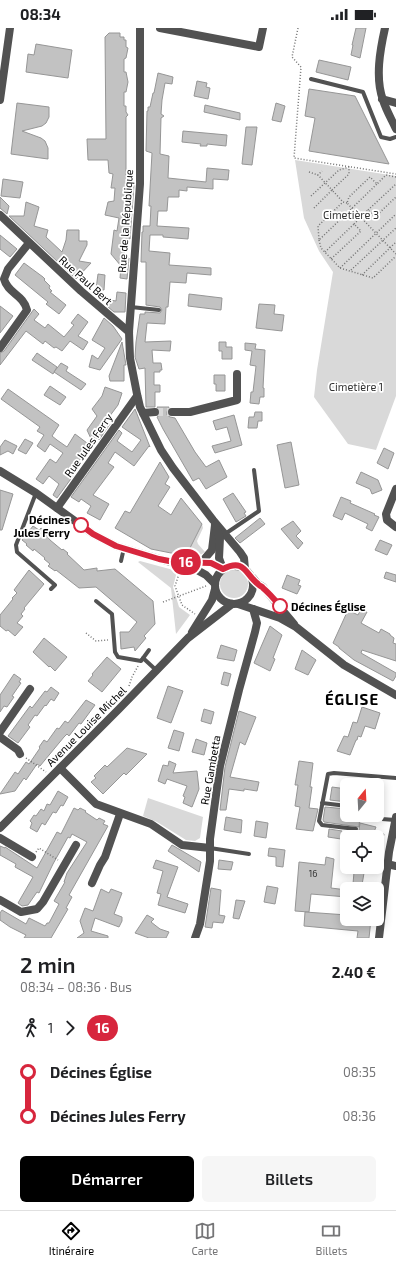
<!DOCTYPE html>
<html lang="fr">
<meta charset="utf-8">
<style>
:root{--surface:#fff;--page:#f6f6f6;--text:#202124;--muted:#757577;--line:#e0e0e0;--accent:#000}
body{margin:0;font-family:"Exo 2",sans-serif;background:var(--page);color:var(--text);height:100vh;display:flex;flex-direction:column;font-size:15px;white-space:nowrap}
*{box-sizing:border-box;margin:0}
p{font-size:13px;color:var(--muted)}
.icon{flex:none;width:22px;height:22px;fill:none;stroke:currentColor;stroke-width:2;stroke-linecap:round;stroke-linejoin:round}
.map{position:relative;height:910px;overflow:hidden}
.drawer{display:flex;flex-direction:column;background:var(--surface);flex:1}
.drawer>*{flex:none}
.badge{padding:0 8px;border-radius:13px;font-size:14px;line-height:26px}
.needle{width:26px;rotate:18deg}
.buttons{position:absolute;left:340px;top:750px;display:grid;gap:8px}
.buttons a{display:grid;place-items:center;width:44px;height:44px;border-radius:6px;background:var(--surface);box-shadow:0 2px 10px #0003;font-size:20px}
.map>.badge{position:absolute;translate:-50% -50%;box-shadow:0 0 0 2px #fff}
.legs{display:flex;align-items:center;gap:6px;height:44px;padding:0 20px;font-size:13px}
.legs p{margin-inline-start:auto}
.head{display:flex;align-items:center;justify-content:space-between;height:68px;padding:0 20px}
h1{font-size:22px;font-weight:600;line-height:30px}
.button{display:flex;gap:8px;margin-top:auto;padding:8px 20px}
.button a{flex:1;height:46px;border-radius:6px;background:var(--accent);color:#fff;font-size:16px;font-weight:600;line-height:46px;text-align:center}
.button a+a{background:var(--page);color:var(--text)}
ul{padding:0 20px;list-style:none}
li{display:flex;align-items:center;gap:14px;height:44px;font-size:15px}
li i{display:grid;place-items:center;width:6px;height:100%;margin:0 5px;background:currentColor}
li i::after{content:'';width:10px;height:10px;margin:-5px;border:3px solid;border-radius:50%;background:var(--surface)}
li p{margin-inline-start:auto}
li:first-child i{background:linear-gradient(#0000 50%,currentColor 0)}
li:last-child i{background:linear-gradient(currentColor 50%,#0000 0)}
.status{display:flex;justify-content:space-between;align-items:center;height:28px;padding:0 20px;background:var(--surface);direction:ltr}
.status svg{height:11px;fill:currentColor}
.dock{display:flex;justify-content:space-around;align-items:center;height:56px;border-top:1px solid var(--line);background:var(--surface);font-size:11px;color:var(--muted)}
.dock a{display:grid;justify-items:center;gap:2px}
.dock .active{color:var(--accent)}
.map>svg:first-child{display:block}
</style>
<div class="status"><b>08:34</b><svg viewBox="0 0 49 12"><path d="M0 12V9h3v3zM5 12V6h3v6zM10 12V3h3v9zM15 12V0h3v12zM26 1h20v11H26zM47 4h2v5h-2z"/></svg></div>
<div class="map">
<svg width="396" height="910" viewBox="0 0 396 910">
<rect width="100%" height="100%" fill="#fff"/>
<g fill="#d9d9d9">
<path d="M295 132 396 148V368L376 422 348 416 314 369 317 342 333 244 319 223 304 190Z"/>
<path d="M202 496 203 500 197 513 198 516 205 524 197 529 186 528Z"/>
<path d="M140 533 177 543 173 559 179 579 190 587 176 606 171 560 138 534Z"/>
<circle cx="234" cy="556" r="14"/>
<path d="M148 770 203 789 200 810 195 813 186 812 157 794 143 788Z"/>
</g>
<g fill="#c2c2c2" stroke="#969696">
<path d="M356 0H366L360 30 351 27 353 17H352Z"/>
<path d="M109 5H120V9H124V12H126V19L128 20 126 30 124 31V44H126L128 54 126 64H124V78H126V84L128 87 126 89V156L134 157 130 211 126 210 124 229 129 230 127 251 120 250 121 238 111 226 114 202 117 203 119 190 105 187 108 174 114 173 115 160H111L113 146 109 145 108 132H88L87 111H106L105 9Z"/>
<path d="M36 16 72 22 68 50 26 44 28 26 34 27Z"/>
<path d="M319 32 351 39 348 52 316 44Z"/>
<path d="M158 45 173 49 172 56 165 55 162 72 161 86 164 88 161 90 160 126 169 128 168 150 206 154 207 140 229 142 228 152 213 151V161L187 159V163L179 162V169H168L167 183H158L157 198 189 200 188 211 163 209V207H150L149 223 170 225 169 237 211 240V247L187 245 186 255 170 254 168 279H166L165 296 147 295 145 314 171 313 170 323 152 322 153 335H161L162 342H160V344H154V357H160V364H155V379H146L145 340 139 341 135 329 136 314 140 286H145V284L160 285 162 282 160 279 146 277V234H141L142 204H143V198H150L151 178H149L152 125 146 123 147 83H148V79H150L153 65H154Z"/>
<path d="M197 53 207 55 206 59 210 60 208 71 194 68Z"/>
<path d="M309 61 355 68 389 136 309 123 315 90 305 88Z"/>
<path d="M17 75 49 79V89L46 95 42 98 22 103 41 110 45 113 48 120V131L11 126Z"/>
<path d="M276 75 285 78 281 94 272 92Z"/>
<path d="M205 77 240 85V92L204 84Z"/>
<path d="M246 99H257L252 137 242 136Z"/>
<path d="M183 103 227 107 226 118 207 116V118H200L201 116 182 114Z"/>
<path d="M3 151 23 154 20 170 1 168Z"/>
<path d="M0 169 9 178 7 186 0 180Z"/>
<path d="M26 174 39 179 34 198 48 202 46 209 62 224 66 212 67 202H79V213H87V217L79 233 91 235 76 251 9 188H24Z"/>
<path d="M0 207 17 221 10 229 0 221Z"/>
<path d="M24 235 43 249 45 251 44 252 50 258 49 260 52 263 50 264 66 277 59 286 46 276 48 274 15 247Z"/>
<path d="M98 246 105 247 104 262 96 261Z"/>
<path d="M117 264 126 265 125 284H114L108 279 110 272 116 273Z"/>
<path d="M189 266 222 270 221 282 188 278Z"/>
<path d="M259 276 275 277 274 286 284 287 282 303 256 300Z"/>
<path d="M0 278 13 288 0 305Z"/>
<path d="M34 281 39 286 34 292 45 300 48 296 64 309 74 297 71 295 78 286 88 294 78 308 88 314 83 322 70 313 62 323 56 319 54 320 45 313 43 316 26 303 0 337V325L4 323Z"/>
<path d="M104 290 113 298 122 311 100 342 89 339 92 327 98 331 105 320 92 312Z"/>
<path d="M122 314 126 337H124V353H110L109 348Z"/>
<path d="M219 314H226V319H232V331H222V323H219Z"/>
<path d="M245 315 256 316 255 321 265 322 263 360H264V369H260L259 376 250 375 251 364H253L256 338 250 337 252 323 245 322Z"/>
<path d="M37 325 57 339 53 346 32 332Z"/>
<path d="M61 335 68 339 66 343 86 356 81 362 54 344Z"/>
<path d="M214 347H225V363H216V356H214Z"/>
<path d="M50 358 66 369 60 377 44 367Z"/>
<path d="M105 359 122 365 118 377 106 393 110 396 99 412 97 410 93 415 87 402 97 388 92 381 102 368Z"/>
<path d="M8 361 59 397 52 408 57 412 67 419 75 406 91 418 69 445 73 448 57 470 53 467 59 456 49 448 43 456 36 451 50 431 56 435 63 425 50 416 45 424 37 418 44 407 37 403 40 399 1 371Z"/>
<path d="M157 379H169L167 384V387L170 389 175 390 195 424 206 439 219 432 227 449 206 461 199 450 193 453 163 401 157 389 160 387V384Z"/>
<path d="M135 381 150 419 149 418 134 438 115 424 108 435 114 439 93 467 109 476 100 492 87 485 91 478 81 471 79 474 71 469 119 402 122 405 117 413 132 424 141 412 122 399Z"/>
<path d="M255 384H262V393H258L257 400H248L249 389H254Z"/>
<path d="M234 387 242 417 215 425 212 418 231 413 227 399 216 402 213 393Z"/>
<path d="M25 411 33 415 26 426 18 422Z"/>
<path d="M5 412 17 418 13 426 8 423 0 427V419Z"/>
<path d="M291 414 299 457 285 460 277 417Z"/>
<path d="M384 420 394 425 388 441 377 435Z"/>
<path d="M160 434 169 449 165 456 170 459 158 478 171 487 181 470 202 496 186 528 151 521 115 500 125 483 130 485Z"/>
<path d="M361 444 378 452 382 462 372 466 370 461 356 455Z"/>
<path d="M0 462 13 466 2 502H0Z"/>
<path d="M233 465 246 484 244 485 246 488 236 494 223 471Z"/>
<path d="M341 469 351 473 350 475 375 486 374 487 379 489 372 503 366 500 368 496 345 485 342 492 333 488Z"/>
<path d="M260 490 265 496 240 515 235 510Z"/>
<path d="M293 493 301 503 296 508 303 515 298 521 281 501Z"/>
<path d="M33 498 39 502 41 500 46 504 45 506 50 512 62 522 63 521 68 525 67 526 84 542 97 540V543L115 541 153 573 155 596 144 608 146 610 135 623 134 619 121 621 120 604H129L137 594 96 559 79 560 56 542 55 543 48 538 50 536 44 531 45 530 34 521 33 523 26 517 27 516 22 512Z"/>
<path d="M380 512 392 517 387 527 375 522Z"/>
<path d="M29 542 44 556 24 580 25 581 21 586 23 588 17 595 23 599 15 608 8 602 6 603 0 598V587L13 571 12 570 17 565 14 562Z"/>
<path d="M386 544 396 547V554L384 550Z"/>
<path d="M287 547 300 552 298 557 301 558 297 566 282 560Z"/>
<path d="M361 581 367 584 361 595 379 605 381 601 390 606V607L394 610 393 615 396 616V633L362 622 361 625 396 645V648L393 653 354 632 339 620V619L333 615 348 582 358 587Z"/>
<path d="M270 598 282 607 273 630 275 631 270 643 254 635Z"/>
<path d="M44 610 67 629 55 643 50 638 49 639 33 624Z"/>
<path d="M221 617 237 622 234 633 217 630Z"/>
<path d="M302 622 316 632 308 647 295 641Z"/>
<path d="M107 629 121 641 102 664 88 653 93 647 92 646Z"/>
<path d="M224 644 231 646 228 658 221 656Z"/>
<path d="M14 646 21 651 19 654 21 655 12 668 14 669 7 679 4 678 0 684V667Z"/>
<path d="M168 658 183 663 171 695 157 690Z"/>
<path d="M51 659 59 665 54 673 51 671 46 678 45 677 37 688 35 687 28 697 30 699 18 715 8 708 30 678 32 680 45 663 47 664Z"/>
<path d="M86 672 95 677 81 696 79 695 69 708 67 706 64 709 40 738 37 736 26 752 24 750 15 763 0 766 15 744 18 746 26 734 29 736 40 720 39 719 44 712 47 714 57 700 59 701 65 693 68 695Z"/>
<path d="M362 679 380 685 375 701 365 698 361 709 358 708 357 712H356L350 727 337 723 344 708 348 709 353 694 357 695Z"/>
<path d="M204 681 214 684 211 696 201 693Z"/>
<path d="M239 683 256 689 245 717 240 714 230 749 259 754 257 763 244 761V763L229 761 226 782H220L225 739Z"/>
<path d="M174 702 184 705 179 723 168 720Z"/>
<path d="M196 711 207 715 204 727 192 724Z"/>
<path d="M127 720 147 726 126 747 124 745 103 766 91 754 96 750 94 748 105 737 107 739Z"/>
<path d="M169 733 176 736 173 745 197 743 199 761 192 779 183 775 185 769 183 768 187 758 167 751 165 756 158 753 163 737 168 738Z"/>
<path d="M299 733 313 735 310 759H312L309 780 318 781 313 803 296 801 300 779 295 778 298 757H295Z"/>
<path d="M332 759 347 761V774L330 772Z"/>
<path d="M58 763 68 769 63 778 61 777 56 785 53 784 45 797 42 795 37 804 30 800 32 795 30 793 34 787 36 788 41 781 44 783 47 776 50 777Z"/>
<path d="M325 779 347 781V787H360L359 799 324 794 323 792Z"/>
<path d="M74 780 78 782 80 780 86 783 85 784 97 792 99 790 105 793 103 796 108 798 69 867 72 869 66 880 68 881 51 910H24L26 907 10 899 0 892V885L2 882 26 896 29 890 45 898 47 895H49L59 876 54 873 65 854H64L67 845 87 814 72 806 70 810 68 809 53 836 39 865 37 864 28 877 22 878 18 875 33 849 15 839 16 836 0 827V818L5 820V819L37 840 57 804 61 806Z"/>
<path d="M226 789 242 792 241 805 224 802Z"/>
<path d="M256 793 268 795 266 810 254 808Z"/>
<path d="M360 795 376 799 372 809H356L359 802Z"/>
<path d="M329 801 342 803 341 811 328 809Z"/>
<path d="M377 805 384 806 380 825H377Z"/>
<path d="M172 817 201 834 199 844 168 823Z"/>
<path d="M269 820 285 822 283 839 276 838V829L268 828Z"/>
<path d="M326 829 334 831 331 860 347 862V869L311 866 309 884 295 883 299 834 325 837Z"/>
<path d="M156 832 178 839 167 869 188 876 185 885 158 877 161 866 157 865 163 843 153 840Z"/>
<path d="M219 832 233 834 231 842 218 841Z"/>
<path d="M354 844 364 845 362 857 353 856Z"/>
<path d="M267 858 278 860 275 876 264 874Z"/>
<path d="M211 860 221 862 219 887 225 888 223 895 213 894 212 900 205 899Z"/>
<path d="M101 861 109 865 111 861 122 865 114 886 122 889V893L119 899 95 890 91 903 108 908V910H77L84 905 80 893 85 880 93 883Z"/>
<path d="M236 872 245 873 239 891 233 890Z"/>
<path d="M305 884 347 887V891H371L369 910H357L358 903 304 898Z"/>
<path d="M147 887 154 891 151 894 160 901 169 904 166 910H149L135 905Z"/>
</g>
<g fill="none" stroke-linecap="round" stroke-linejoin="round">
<path stroke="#d9d9d9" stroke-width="8" stroke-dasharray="8 4" stroke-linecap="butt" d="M155 384H172"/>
<g stroke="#747474" stroke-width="1.5" stroke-dasharray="1 2" stroke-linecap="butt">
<path d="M298 0 292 29 301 39 294 130 396 146"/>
<path d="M309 144 318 147"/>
<path d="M396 149 386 147 377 156 370 149 349 169 347 175 396 226"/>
<path d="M311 168 339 142 349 139V146L332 162 318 147 322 143"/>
<path d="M347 175 343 174 318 198 319 212 377 156"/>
<path d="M314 180 332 162 343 174"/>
<path d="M368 182 396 156"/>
<path d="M354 196 368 182 375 189 396 169"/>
<path d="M319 212 321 220 340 240 373 250 396 228"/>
<path d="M325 224 354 196 361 203 331 231"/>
<path d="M340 240 396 186"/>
<path d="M351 242 396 200"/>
<path d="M362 247 396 214"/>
<path d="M179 546 175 558 182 577 195 586"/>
<path d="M163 574 206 558"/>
<path d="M86 605 96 613 108 612"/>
<path d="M129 658 132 649 138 638"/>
<path d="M26 730 46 744"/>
<path d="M36 824 39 820 58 832"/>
</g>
<g stroke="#525252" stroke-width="4">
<path d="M311 51 363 64 381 109 390 111 396 109"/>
<path d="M131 279 159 282"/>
<path d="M36 465 16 517 17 524 55 557 51 561"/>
<path d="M225 506 259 483 254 442"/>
<path d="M121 533 124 520"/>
<path d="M96 573 112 586 115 624 118 629 141 633 149 622"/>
<path d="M143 630 156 642"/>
<path d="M322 775 347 778"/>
<path d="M377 779V778"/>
<path d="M377 786V790L382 791 395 792"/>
<path d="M356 801 322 797 319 793 328 746 334 745 396 750"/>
<path d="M210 820 249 826"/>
</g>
<g stroke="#525252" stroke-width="8">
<path d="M160 0 259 19 263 0"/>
<path d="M385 0C380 22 375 50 383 72 386 82 392 92 396 101"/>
<path d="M382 71 396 75"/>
<path d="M0 72 10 0"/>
<path d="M0 187 81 263 129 304"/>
<path d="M0 320 27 282C23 266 8 266 4 251L8 241 29 215"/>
<path d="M172 384H190L237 372V346"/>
<path d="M143 385 155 384"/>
<path d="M0 443 36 465 93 506 116 518 197 542 206 547 215 556"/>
<path d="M396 461 386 486 387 492 396 499"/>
<path d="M57 480 137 368"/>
<path d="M181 534 211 535 223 541"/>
<path d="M201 535 212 522 215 497"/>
<path d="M0 704 30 661"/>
<path d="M0 709 18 722 20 726"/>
<path d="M60 740 96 776 151 796 182 817 210 820"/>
<path d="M0 810 32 829"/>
<path d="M387 836 396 838"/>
<path d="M92 855 100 837 105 829 120 786"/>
<path d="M0 872 21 884 37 881 43 874 76 817"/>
<path d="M195 910 200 896 210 833V811L220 738 239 662 255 604 257 595 253 581"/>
<path d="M379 910 389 824 396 789"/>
</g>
<g stroke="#525252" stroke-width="8">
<path d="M140 0V156L129 304 130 330 137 366 140 379 161 422 173 440 213 492 240 524 244 530 245 541"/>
<path d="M215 497 220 510 219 530 223 541"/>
<circle cx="234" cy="557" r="19"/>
<path d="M253 550 258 556 263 559 294 596"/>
<path d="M238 576 280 590 296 599 344 637 396 667"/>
<path d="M192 604 212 572 215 561"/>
<path d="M0 800 119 681 188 610 232 576"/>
</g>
</g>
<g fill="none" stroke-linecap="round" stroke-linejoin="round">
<defs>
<path id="line-1" d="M81 497 93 506 116 518 159 531 174 534 211 535 223 541C245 530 245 546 258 556 259 558 262 558 263 560 269 565 275 572 280 578"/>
</defs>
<use href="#line-1" stroke="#fff" stroke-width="9"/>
<use href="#line-1" stroke="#d7263d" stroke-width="6"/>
</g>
<g fill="#fff" stroke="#d7263d" stroke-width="2">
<circle cx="81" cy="497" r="7"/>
<circle cx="280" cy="578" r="7"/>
</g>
<g text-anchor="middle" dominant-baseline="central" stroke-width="3.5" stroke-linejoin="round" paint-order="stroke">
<g font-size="9" fill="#303030">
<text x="313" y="845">16</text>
</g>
<g font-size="11" fill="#303030" stroke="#fff">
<text x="351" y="186">Cimetière 3</text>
<text x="356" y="358">Cimetière 1</text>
</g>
<g font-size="11" fill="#000" stroke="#fff">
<text transform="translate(125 193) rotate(-86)">Rue de la République</text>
<text transform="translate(86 252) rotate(42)">Rue Paul Bert</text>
<text transform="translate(88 417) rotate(-55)">Rue Jules Ferry</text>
<text transform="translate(86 698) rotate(-45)">Avenue Louise Michel</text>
<text transform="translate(210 742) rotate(-80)">Rue Gambetta</text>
</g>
<g font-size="11" font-weight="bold" fill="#000" stroke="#fff" text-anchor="end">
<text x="70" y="491">Décines<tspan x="70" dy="13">Jules Ferry</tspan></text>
<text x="291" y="578" text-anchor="start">Décines Église</text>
</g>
<g font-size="15" font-weight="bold" letter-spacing="1" fill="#000" stroke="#fff">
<text x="352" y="671">ÉGLISE</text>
</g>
</g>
</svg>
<div class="buttons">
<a><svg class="needle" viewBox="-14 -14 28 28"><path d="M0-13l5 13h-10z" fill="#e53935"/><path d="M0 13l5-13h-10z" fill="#757577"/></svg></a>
<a><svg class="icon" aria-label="locate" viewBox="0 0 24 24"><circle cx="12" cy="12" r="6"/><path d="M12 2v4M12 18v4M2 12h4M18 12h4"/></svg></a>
<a><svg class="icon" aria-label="layers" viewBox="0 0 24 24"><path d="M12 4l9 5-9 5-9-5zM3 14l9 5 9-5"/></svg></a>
</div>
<b class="badge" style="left:186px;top:534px;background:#d7263d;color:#fff">16</b>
</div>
<section class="drawer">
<div class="head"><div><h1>2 min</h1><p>08:34 – 08:36 · Bus</p></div><b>2.40 €</b></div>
<div class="legs"><svg class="icon" aria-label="walk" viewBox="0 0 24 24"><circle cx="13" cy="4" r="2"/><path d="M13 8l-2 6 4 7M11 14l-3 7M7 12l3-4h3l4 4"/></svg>1<svg class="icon" aria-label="forward" viewBox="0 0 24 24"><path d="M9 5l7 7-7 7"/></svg><b class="badge" style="background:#d7263d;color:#fff">16</b></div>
<ul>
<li><i style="color:#d7263d"></i><b>Décines Église</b><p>08:35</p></li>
<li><i style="color:#d7263d"></i><b>Décines Jules Ferry</b><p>08:36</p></li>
</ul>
<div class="button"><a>Démarrer</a><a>Billets</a></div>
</section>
<nav class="dock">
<a class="active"><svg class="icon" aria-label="directions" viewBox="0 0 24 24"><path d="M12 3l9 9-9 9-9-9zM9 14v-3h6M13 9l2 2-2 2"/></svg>Itinéraire</a>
<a><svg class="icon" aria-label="map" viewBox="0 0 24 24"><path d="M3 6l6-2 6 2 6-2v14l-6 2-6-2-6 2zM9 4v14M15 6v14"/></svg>Carte</a>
<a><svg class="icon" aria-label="tickets" viewBox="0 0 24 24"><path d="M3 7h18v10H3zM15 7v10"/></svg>Billets</a>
</nav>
